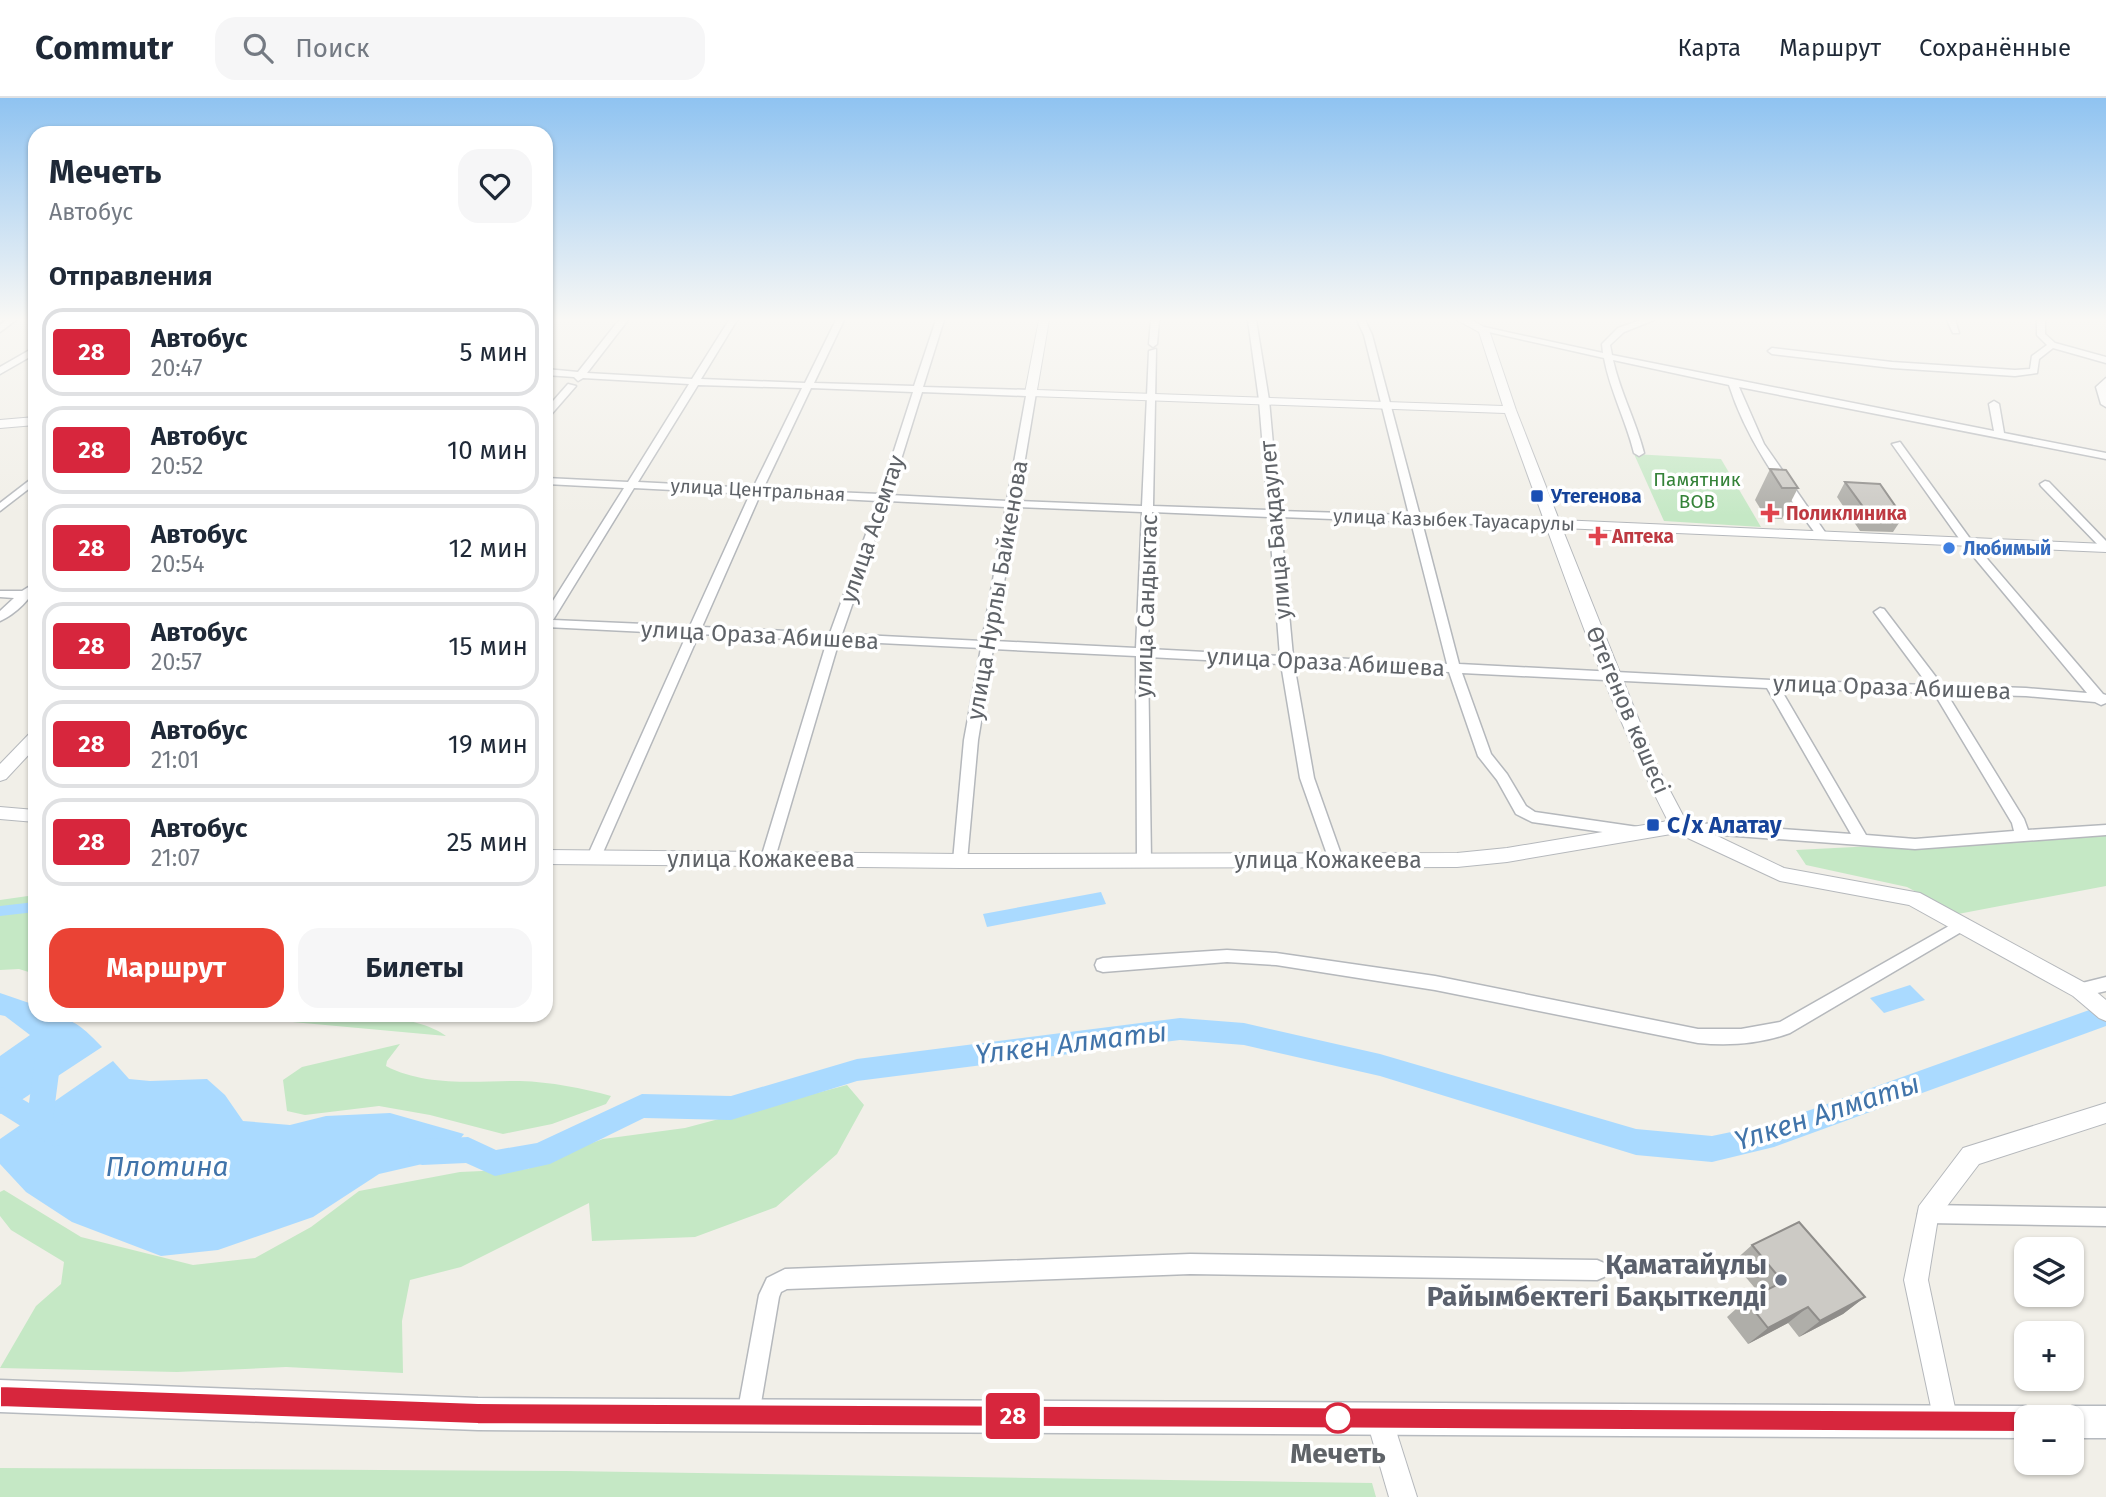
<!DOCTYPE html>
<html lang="ru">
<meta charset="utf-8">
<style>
:root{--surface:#fff;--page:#f6f6f7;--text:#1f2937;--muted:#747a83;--line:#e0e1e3;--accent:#ea4335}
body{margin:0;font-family:"Fira Sans",sans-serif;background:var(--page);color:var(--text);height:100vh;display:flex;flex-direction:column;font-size:26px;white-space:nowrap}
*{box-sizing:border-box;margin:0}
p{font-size:23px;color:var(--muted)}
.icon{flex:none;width:38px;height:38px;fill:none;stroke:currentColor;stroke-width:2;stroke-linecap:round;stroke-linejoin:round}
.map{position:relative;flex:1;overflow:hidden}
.panel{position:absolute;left:28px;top:28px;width:525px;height:896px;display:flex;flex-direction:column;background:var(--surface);border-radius:21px;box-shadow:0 2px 5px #0004}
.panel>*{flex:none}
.badge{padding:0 14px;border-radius:5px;font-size:24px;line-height:46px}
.controls{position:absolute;left:2014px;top:1139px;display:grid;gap:14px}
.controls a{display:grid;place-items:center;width:70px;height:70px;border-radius:14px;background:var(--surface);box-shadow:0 2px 5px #0004;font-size:35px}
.map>.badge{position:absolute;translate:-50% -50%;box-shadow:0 0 0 4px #fff}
h2{padding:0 21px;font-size:26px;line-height:63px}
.round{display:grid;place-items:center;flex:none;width:74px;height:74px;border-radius:21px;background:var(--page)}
.head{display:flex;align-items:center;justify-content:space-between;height:119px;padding:0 21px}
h1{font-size:33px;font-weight:700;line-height:52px}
.cta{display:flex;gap:14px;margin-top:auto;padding:14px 21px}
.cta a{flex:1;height:80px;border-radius:21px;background:var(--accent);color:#fff;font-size:28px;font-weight:700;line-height:80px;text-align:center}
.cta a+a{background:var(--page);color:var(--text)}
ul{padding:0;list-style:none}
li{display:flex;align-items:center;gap:21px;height:88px;margin:0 14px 10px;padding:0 7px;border:4px solid var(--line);border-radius:21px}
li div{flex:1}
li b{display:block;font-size:26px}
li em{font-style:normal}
li .badge{min-width:77px;font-weight:700;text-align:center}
header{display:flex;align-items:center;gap:42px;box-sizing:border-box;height:98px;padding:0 35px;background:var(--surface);border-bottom:2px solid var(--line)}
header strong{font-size:33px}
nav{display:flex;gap:38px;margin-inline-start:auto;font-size:24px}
.search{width:490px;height:63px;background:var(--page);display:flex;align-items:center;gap:18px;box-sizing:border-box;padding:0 24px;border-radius:21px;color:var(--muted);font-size:26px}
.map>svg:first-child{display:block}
</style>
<header>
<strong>Commutr</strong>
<div class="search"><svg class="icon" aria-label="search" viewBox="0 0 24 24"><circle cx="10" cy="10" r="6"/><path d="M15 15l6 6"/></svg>Поиск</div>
<nav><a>Карта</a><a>Маршрут</a><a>Сохранённые</a></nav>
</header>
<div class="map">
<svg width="2106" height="1399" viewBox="0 0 2106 1399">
<rect width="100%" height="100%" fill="#f1efe8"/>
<g fill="#c5e8c5">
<path d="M1634 356 1721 361 1761 429 1664 423Z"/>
<path d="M2106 736V788L1958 816 1907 789 1806 767 1796 752Z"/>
<path d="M35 797V876L19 871 0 872V802Z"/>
<path d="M217 917C273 917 404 906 446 938Z"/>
<path d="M400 946 387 963 386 968C426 989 476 983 520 983 551 984 582 990 611 998L606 1006 552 1026 503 1036 430 1017 379 1008 305 1017 287 1013 283 982 302 969Z"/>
<path d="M847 987 864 1007 837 1056 776 1109 695 1139 592 1143 589 1105 461 1169 410 1182 402 1223 403 1275 286 1269 177 1274 0 1270 36 1208 61 1186 64 1164 11 1132 0 1118V1094L4 1092 81 1139 193 1167 255 1160 311 1129 359 1093 460 1074 528 1071 541 1063 603 1041 685 1030Z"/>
<path d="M0 1370 566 1373 1372 1385 1376 1399H0Z"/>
</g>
<g fill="#aadaff">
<path d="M1101 794 1106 806 987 829 983 816Z"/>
<path d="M1910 887 1925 902 1884 915 1870 900Z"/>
<path d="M0 895 35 907V917C69 917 79 925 102 949L0 1016V958L30 937 5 918 0 917Z"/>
<path d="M113 963 129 981 150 983 207 981 225 997 243 1023 290 1027 326 1018 390 1015 464 1036 444 1061 379 1076 313 1119 218 1152 161 1158 72 1124 26 1094 0 1066V1041Z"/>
</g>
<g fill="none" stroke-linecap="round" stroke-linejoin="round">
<path fill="#aadaff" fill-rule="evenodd" d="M35 804V814L0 818V808Z"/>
<g fill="#aadaff" fill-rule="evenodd">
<path d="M2106 906V928L1774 1049 1712 1064 1636 1057 1380 978 1244 947 1180 942 857 983 731 1022 644 1020 550 1066 495 1078 466 1065 422 1067 412 1063 408 1054 412 1045 422 1041 468 1039 496 1052 537 1045 642 996 731 998 857 961 1180 920 1244 925 1380 956 1636 1031 1712 1038 1774 1025Z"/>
<path d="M48 949 57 952 61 960 53 1021 64 1028 67 1037 64 1046 54 1049 0 1015V988L29 1005 35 960 39 952Z"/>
</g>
<defs>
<g id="minor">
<path d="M6 222H16L0 234V227Z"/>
<path d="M619 222H628L587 275 692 281 729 222H737L701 281 805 285 836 222H844L814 285 914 288 936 222H944L923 289 1031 292 1036 295 1018 403 1142 408 1149 253 1156 251 1153 408 1268 412 1259 302 1248 222H1256L1269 302 1279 413 1409 417 1364 237 1357 222H1365L1372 237 1420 418 1553 423 1558 426 1553 429 1422 424 1459 566 1771 582 1928 587 1874 514 1880 510 1884 511 1942 587 2026 590 2087 595 1963 446 1892 346 1900 344 1971 442 2103 596 2106 597V605L2101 607 2095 604 2026 598 1947 596 2024 721 2028 732 2106 727V737L1915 751 1682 734 1677 733 1675 729 1677 725 1682 724 1851 736 1767 590 1462 575 1491 656 1507 676 1526 708 1535 714 1638 729 1643 730 1645 734 1643 738 1638 739 1532 724 1516 716 1497 682 1478 658 1449 574 1294 566 1314 680 1343 762 1341 766H1331L1329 762 1300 680 1281 566 1148 559 1151 762 1149 766H1139L1137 762 1136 558 993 551 978 642 967 763 965 767H955L953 763 964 642 981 550 839 543 775 760 773 764H763L761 760 827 543 699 536 601 759 599 763H589L587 759 687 536 546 529V514L624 390 546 386V380L628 384 689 286 583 280 578 283 574 279 546 277V271L578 274ZM698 287 802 290 753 390 638 384ZM811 290 913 294 880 396 763 391ZM922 294 1026 298 1007 403 890 397ZM634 390 750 396 690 528 553 522ZM760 397 878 403 830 535 702 529ZM888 403 1006 409 982 543 842 536ZM1017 409 1142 414 1136 550 994 543ZM1152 414 1269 419 1280 558 1148 551ZM1280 419 1411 424 1447 566 1293 558ZM1780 590 1934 595 2012 725 2014 733 1915 741 1866 737Z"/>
<path d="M1151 222H1159L1157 246 1153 249 1149 246Z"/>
<path d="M1641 222H1654L1624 234 1610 247 1612 257 1994 333 1989 306 1994 303 1999 306 2004 335 2106 355V361L1739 289 1764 346 1827 437 1822 440 1818 439C1783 391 1747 344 1729 287L1613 262C1620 294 1636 323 1644 355L1639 358 1634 355C1626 322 1610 293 1604 260L1480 232 1484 229 1603 255 1602 246 1618 230Z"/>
<path d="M1947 222H1955L1959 235H1953Z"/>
<path d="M2037 222H2045V236L2055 245 2106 259V265L2053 250 2039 261 2037 275 2015 278 1892 270 1772 256 1768 253 1772 250 1892 264 2015 272 2030 271 2032 258 2047 247 2037 237Z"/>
<path d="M35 249V256L0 276V269Z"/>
<path d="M2106 280V309L2101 306 2096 289Z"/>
<path d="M568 286 576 288 549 319 546 320V311Z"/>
<path d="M35 378V386L0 413V405Z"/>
<path d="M2045 383 2049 384 2106 443V452L2102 451 2041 388 2040 386Z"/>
<path d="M35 485C35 499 14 517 0 523V513L14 500 0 499V493H22Z"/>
<path d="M1963 820 1968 822 1971 826 1968 830 1790 935C1760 946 1729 948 1698 945L1435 892 1276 867 1227 864 1103 874 1097 872 1095 867 1097 862 1103 860 1227 852 1276 855 1435 878 1698 931H1741L1780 924Z"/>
<path d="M2106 879V893L2080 899 2074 897 2072 892 2074 887Z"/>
<path d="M1927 1107 2106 1110V1128L1927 1125 1920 1122 1918 1116 1920 1110Z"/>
<path d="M1190 1156 1597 1162 1604 1165 1607 1172 1604 1179 1597 1182 1190 1176 787 1191 781 1194 779 1199 759 1317 756 1325 748 1328 740 1325 737 1317 759 1197 767 1180 785 1171Z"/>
</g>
<g id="tertiary">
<path d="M1039 222H1049L1037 292 1503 308 1479 234 1457 222H1472L1489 232 1516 312 1559 422 2106 446V454L1562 430 1659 672 1686 723 1784 770 1920 795 2087 886 2106 902V923L2099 920 2073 898 1909 807 1780 783 1677 735 1507 764 1457 769 960 770 546 766V752L960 756 1457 755 1507 750 1668 723C1601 593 1556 452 1505 315L1031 298 1025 295Z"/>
<path d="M35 319V327L0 330V322Z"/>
<path d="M35 634V650L6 681 0 683V666L29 636Z"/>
<path d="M0 709 35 712V724L0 721Z"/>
<path d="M2106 1005V1025L1979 1066 1938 1120 1928 1182 1958 1324 1954 1333 1945 1337 1936 1333 1904 1182 1919 1108 1963 1050Z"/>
<path d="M1379 1307 1388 1311 1392 1320 1417 1399H1389L1366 1320 1370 1311Z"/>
</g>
<g id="secondary">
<path d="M0 1282 478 1300 2026 1308 2037 1313 2040 1320H2026V1340L478 1332 0 1314Z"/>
<path d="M2072 1308H2106V1340H2072V1320H2058L2061 1313Z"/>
</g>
</defs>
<use href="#minor" stroke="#b5b8bc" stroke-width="3"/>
<use href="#tertiary" stroke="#b5b8bc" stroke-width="2"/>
<use href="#secondary" stroke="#b6babf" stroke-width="3"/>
<use href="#minor" fill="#fff" fill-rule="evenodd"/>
<use href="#tertiary" fill="#fff" fill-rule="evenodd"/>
<use href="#secondary" fill="#fff" fill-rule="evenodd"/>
</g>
<g fill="#afaea9">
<path d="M1770 371 1798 390 1782 421 1766 420 1755 402Z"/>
<path d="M1845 384 1903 419 1893 434 1860 433 1837 399Z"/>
<path d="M1752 1147 1865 1199 1843 1216 1799 1239 1788 1225 1748 1246 1727 1219 1746 1202 1759 1195 1733 1164Z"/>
</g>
<g fill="#8f8d8a">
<path d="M1865 1199 1843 1216 1799 1239 1820 1223Z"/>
<path d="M1808 1209 1788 1225 1748 1246 1768 1230Z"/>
</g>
<g fill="#cccac5" stroke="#8f8d8a" stroke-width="2">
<path d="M1770 371 1786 372 1798 390H1782Z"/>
<path d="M1845 384 1880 386 1903 419 1869 417Z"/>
<path d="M1799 1124 1865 1199 1820 1223 1808 1209 1768 1230 1746 1202 1783 1184 1752 1147Z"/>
</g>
<linearGradient id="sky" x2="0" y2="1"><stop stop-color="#8fc3f1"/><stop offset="0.53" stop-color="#f9f8f5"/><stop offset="1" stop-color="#f9f8f5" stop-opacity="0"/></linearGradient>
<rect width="2106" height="418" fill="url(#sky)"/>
<path fill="#d7263d" stroke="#fff" stroke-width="2" d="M0 1288 478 1305 2026 1313 2034 1317 2037 1324 2034 1331 2026 1334 478 1326 0 1309Z"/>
<g fill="#1a4fb4" stroke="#fff" stroke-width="2.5">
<rect x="1530" y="391" width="14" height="14" rx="3.5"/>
<rect x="1646" y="720" width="14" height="14" rx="3.5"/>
</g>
<g fill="#e0444e" stroke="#fff" stroke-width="2.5">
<path d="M1766.5 404.5h7v7h7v7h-7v7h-7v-7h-7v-7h7z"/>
<path d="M1594.5 427.5h7v7h7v7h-7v7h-7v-7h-7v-7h7z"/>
</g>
<circle fill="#3f7fe0" stroke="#fff" stroke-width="2.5" cx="1949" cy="450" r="7"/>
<circle fill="#6b7280" stroke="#fff" stroke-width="2.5" cx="1781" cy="1182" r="7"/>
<circle fill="#fff" stroke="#d7263d" stroke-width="3.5" cx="1338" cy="1320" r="14"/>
<g text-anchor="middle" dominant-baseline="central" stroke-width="7" stroke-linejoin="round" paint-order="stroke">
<g font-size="19" fill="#348238" stroke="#fff">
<text x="1697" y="381">Памятник<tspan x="1697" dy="22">ВОВ</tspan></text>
</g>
<g font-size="19" fill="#5f6368" stroke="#fff">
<text transform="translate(758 392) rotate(3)">улица Центральная</text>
<text transform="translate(1454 422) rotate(2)">улица Казыбек Тауасарулы</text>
</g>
<g font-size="19" font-weight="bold" fill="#164399" stroke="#fff" text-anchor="start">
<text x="1551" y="398">Утегенова</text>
</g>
<g font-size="19" font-weight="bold" fill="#be3a42" stroke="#fff" text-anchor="start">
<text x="1786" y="415">Поликлиника</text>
<text x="1612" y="438">Аптека</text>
</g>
<g font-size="19" font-weight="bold" fill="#366cbe" stroke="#fff" text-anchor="start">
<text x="1963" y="450">Любимый</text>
</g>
<g font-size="23" fill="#5f6368" stroke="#fff">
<text transform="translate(872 431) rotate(-71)">улица Асемтау</text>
<text transform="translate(1275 432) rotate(-95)">улица Бакдаулет</text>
<text transform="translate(997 492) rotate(-80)">улица Нурлы Байкенова</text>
<text transform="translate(1146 508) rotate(-88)">улица Сандыктас</text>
<text transform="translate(760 537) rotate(3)">улица Ораза Абишева</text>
<text transform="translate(1326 564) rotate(3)">улица Ораза Абишева</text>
<text transform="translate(1892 589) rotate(2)">улица Ораза Абишева</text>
<text transform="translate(1628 612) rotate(67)">Өтегенов көшесі</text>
<text x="761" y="761">улица Кожакеева</text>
<text x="1328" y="762">улица Кожакеева</text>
</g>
<g font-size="23" font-weight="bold" fill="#164399" stroke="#fff" text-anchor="start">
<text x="1667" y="727">С/х Алатау</text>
</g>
<g font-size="28" font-style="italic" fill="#4174aa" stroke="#fff">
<text transform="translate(1071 945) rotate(-7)">Үлкен Алматы</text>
<text transform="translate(1827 1014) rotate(-18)">Үлкен Алматы</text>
<text x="167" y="1068">Плотина</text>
</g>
<g font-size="28" font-weight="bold" fill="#5b616d" stroke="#fff" text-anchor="end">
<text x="1767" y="1166">Қаматайұлы<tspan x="1767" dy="32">Райымбектегі Бақыткелді</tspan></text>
</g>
<g font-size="28" font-weight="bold" fill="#5f6368" stroke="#fff">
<text x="1338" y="1355">Мечеть</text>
</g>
</g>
</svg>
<div class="controls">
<a><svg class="icon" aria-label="layers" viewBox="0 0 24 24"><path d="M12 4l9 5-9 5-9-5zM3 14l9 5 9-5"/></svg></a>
<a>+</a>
<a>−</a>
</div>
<b class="badge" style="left:1013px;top:1318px;background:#d7263d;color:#fff">28</b>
<section class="panel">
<div class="head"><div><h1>Мечеть</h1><p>Автобус</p></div><a class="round"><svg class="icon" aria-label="heart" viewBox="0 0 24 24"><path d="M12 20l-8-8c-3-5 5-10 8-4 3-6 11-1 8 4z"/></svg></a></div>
<h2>Отправления</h2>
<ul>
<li><span class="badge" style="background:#d7263d;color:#fff">28</span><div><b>Автобус</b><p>20:47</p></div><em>5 мин</em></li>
<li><span class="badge" style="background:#d7263d;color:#fff">28</span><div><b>Автобус</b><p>20:52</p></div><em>10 мин</em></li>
<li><span class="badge" style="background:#d7263d;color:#fff">28</span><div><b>Автобус</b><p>20:54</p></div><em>12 мин</em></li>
<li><span class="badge" style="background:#d7263d;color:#fff">28</span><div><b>Автобус</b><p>20:57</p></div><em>15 мин</em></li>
<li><span class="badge" style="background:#d7263d;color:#fff">28</span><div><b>Автобус</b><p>21:01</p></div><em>19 мин</em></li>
<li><span class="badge" style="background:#d7263d;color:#fff">28</span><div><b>Автобус</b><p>21:07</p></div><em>25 мин</em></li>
</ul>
<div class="cta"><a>Маршрут</a><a>Билеты</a></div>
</section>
</div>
